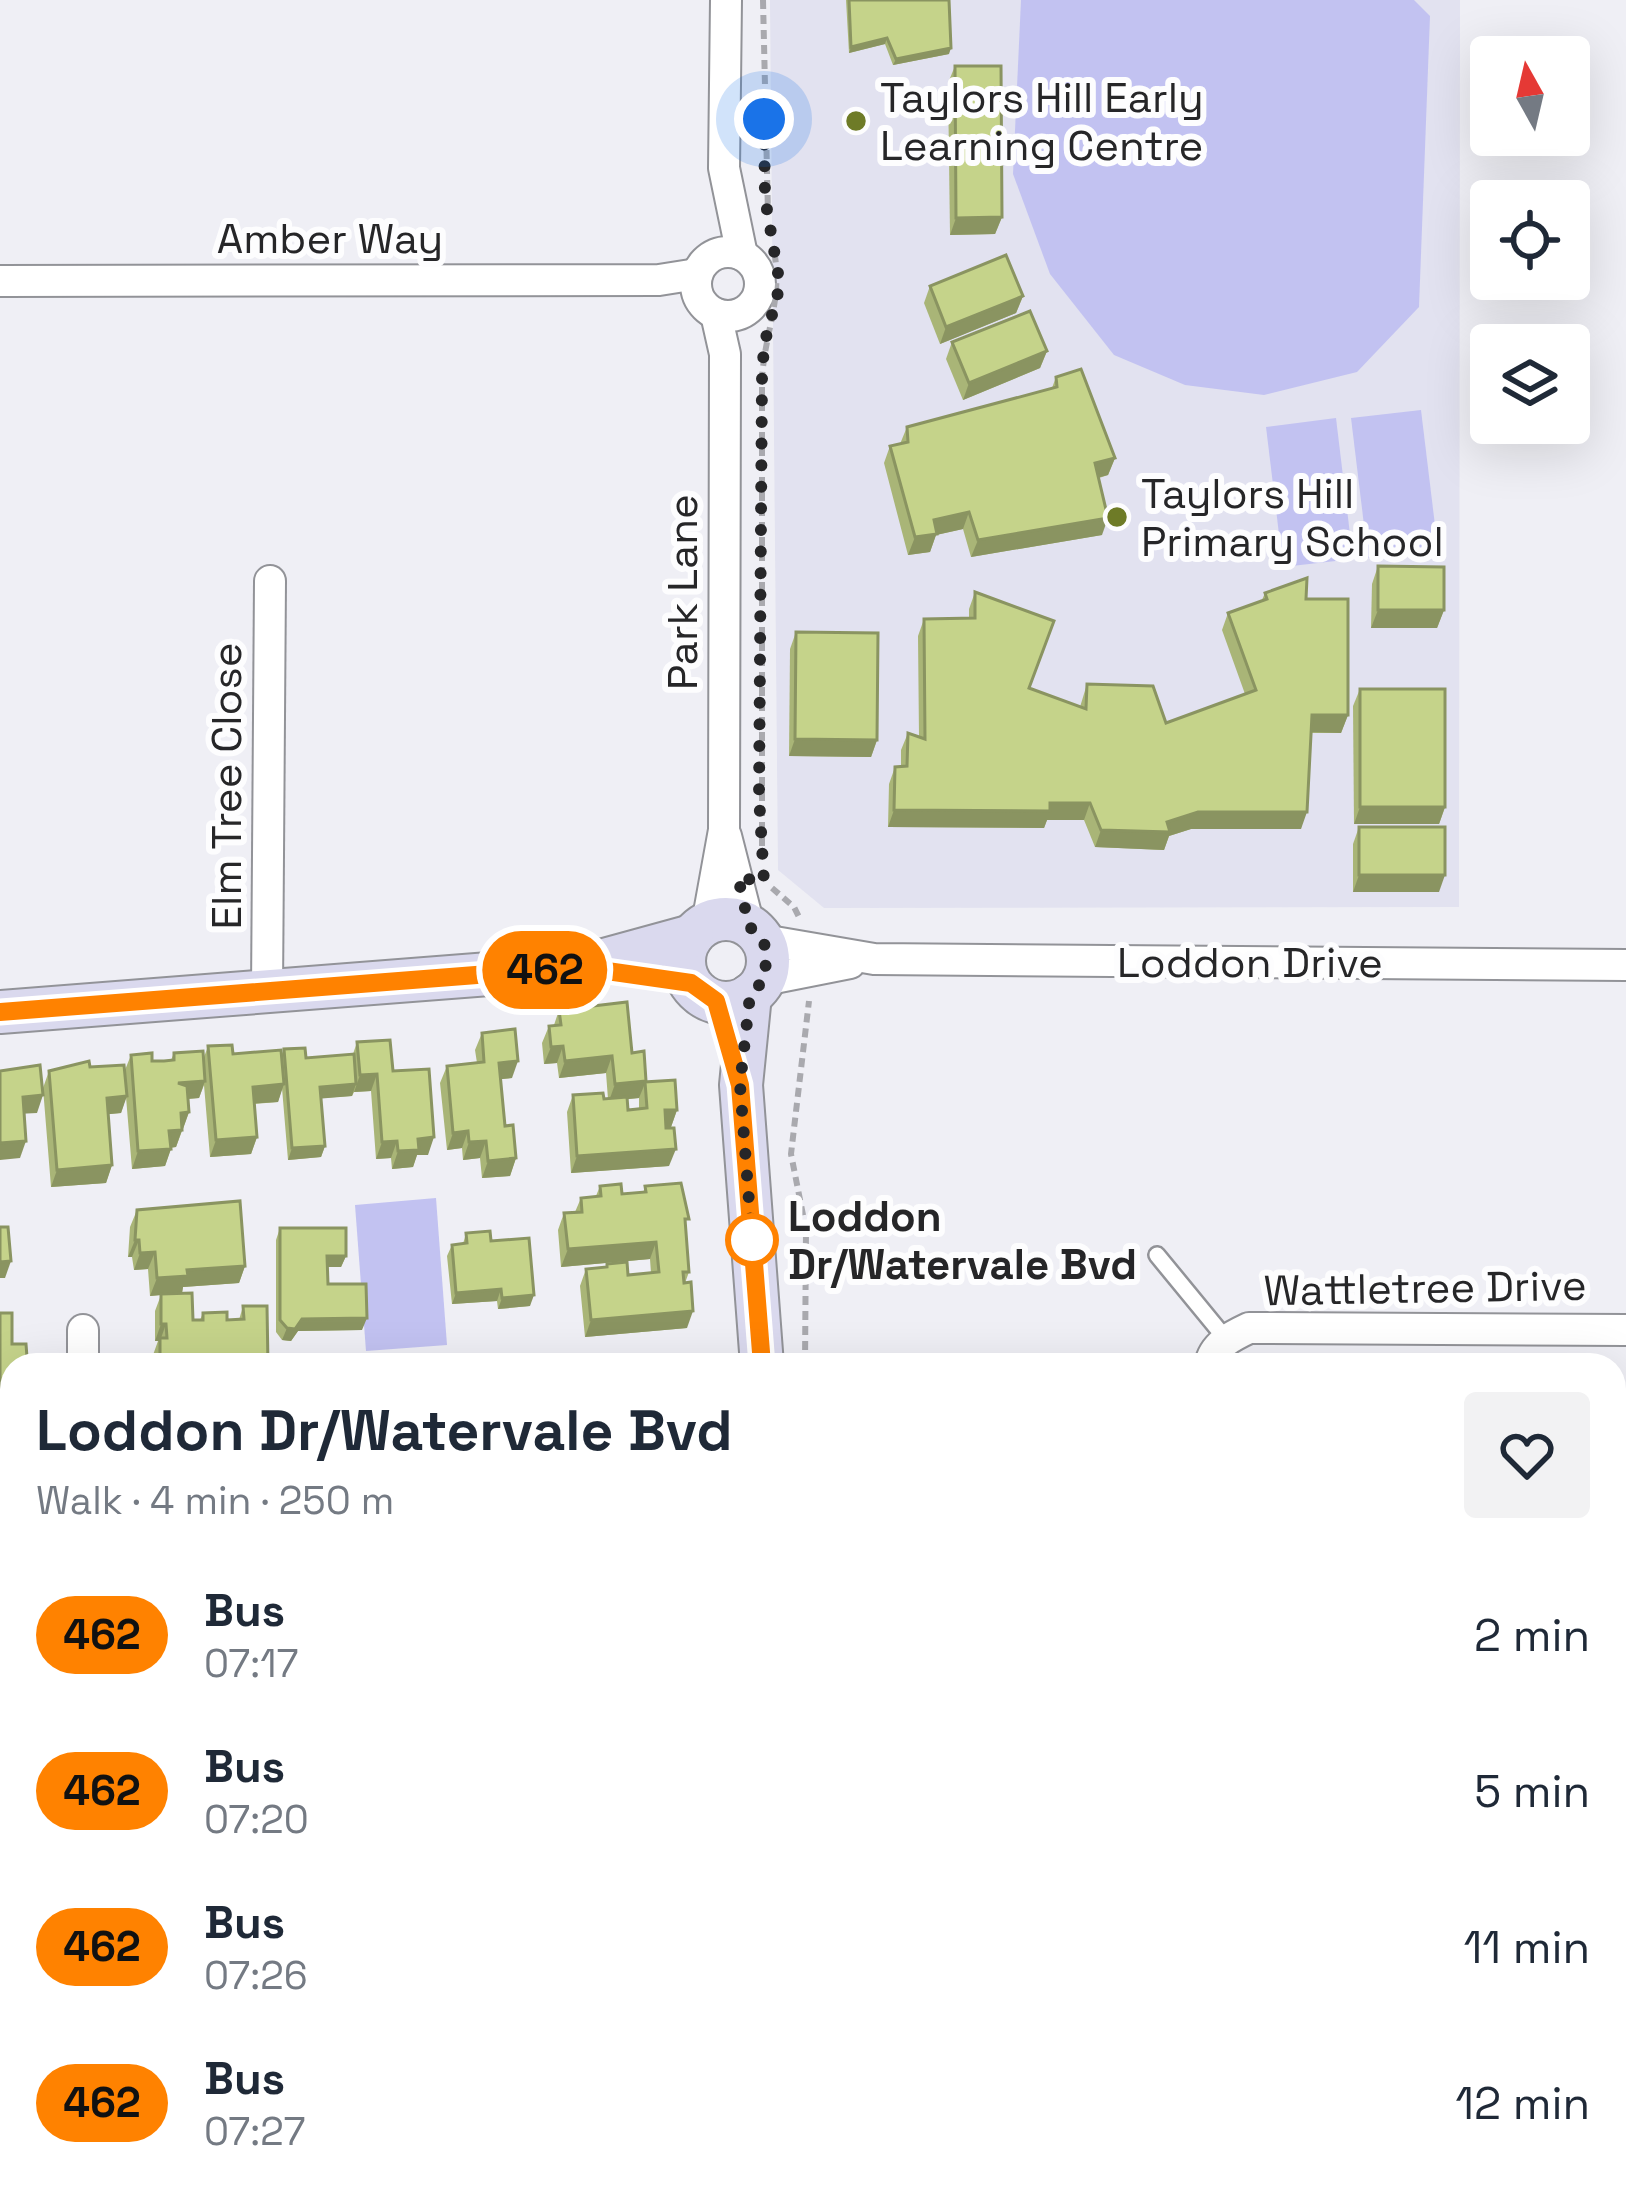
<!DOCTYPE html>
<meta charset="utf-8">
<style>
:root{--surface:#fff;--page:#f2f2f3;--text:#1f2937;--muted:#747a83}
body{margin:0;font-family:"Space Grotesk",sans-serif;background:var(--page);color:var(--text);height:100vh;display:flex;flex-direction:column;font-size:45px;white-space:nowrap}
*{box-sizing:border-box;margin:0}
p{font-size:39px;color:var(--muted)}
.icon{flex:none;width:66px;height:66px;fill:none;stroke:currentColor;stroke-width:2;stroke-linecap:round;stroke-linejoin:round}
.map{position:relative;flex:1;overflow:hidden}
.sheet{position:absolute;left:0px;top:1353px;width:1626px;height:855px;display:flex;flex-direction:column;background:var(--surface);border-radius:36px 36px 0 0;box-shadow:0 12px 48px #0002}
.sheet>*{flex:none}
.badge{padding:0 24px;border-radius:39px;font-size:42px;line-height:78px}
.needle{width:78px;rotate:352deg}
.fabs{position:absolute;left:1470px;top:36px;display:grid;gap:24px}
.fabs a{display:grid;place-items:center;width:120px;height:120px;border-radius:12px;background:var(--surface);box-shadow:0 12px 48px #0002;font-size:60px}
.you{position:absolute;width:60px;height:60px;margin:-30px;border:9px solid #fff;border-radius:50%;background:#1a73e8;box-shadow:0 0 0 18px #1a73e833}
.map>.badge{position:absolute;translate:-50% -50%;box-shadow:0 0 0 6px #fff}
.round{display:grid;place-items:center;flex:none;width:126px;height:126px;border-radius:12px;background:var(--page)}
.head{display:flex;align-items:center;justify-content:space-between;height:204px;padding:0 36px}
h1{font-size:57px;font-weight:700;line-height:90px}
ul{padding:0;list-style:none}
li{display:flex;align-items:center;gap:36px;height:156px;padding:0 36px}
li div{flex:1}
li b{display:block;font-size:45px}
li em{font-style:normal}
li .badge{min-width:132px;font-weight:700;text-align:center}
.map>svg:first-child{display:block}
</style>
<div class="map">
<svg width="1626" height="2207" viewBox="0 0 1626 2207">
<rect width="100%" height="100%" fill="#efeff5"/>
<path fill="#e2e2f0" d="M770 0H1460L1459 907 824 908 778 870Z"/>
<g fill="#c2c2f1">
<path d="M1021 0H1414L1430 16 1419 307 1357 372 1264 395 1185 385 1114 355 1050 274 1013 174Z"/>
<path d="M1421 410 1438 550 1368 558 1351 418Z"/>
<path d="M1336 418 1353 559 1283 567 1266 427Z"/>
<path d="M436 1198 447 1345 366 1351 355 1205Z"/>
</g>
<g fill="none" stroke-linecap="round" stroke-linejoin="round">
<defs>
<path id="lane" d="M1157 1255 1226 1339"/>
<g id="street">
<path d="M726 0 724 168 742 255"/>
<circle cx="728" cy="284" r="32"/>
<path d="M0 281 659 280 697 274"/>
<path d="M726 836 749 926"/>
<path d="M707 924 724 830 725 354 716 314"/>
<path d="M763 940 874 959 1626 965"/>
<path d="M764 980 850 963"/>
<path d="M267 992 270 581"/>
<path d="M83 1365V1330"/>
<path d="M1210 1365C1213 1345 1232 1336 1249 1328L1626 1330"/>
<path d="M1614 1547 1626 1545"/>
<path d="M0 1699 12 1701"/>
<path d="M1614 1758H1626"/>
<path d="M381 2196V2207"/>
<path d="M1325 2196 1326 2207"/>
<path d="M1590 2196 1620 2207"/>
</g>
<g id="secondary">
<circle cx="726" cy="961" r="42"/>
<path d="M750 995 741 1085 762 1365"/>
<path d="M0 1012 579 967 692 936"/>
<path d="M828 2196 829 2207"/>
</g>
</defs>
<use href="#lane" stroke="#929398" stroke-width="20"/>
<use href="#street" stroke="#929398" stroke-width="34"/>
<use href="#secondary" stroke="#929398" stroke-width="46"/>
<g stroke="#a9a9ae" stroke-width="6" stroke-dasharray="9 6" stroke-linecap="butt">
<path d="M763 0 768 214"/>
<path d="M762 846V379C765 330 783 300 774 250"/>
<path d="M772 888 794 907 799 917"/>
<path d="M805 1365 806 1230 791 1154 809 1001"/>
<path d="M869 2196 870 2207"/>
</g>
<use href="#lane" stroke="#fff" stroke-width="15"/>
<use href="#street" stroke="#fff" stroke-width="30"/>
<use href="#secondary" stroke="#dad9ee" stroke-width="42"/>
</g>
<g fill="#a9b577" fill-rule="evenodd">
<path d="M846 0H949V54L893 65 885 44 849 53Z"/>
<path d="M955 66 1002 217 995 234 950 235 948 83Z"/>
<path d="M930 286 1023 296 1016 313 940 344 924 303Z"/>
<path d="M952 342 1047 351 1040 368 963 400 946 359Z"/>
<path d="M1056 377 1115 458 1108 475 1099 478 1102 535 971 557 963 529 936 535 930 552 908 555 884 463 890 446 900 444 907 427 1052 388Z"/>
<path d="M1378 566 1444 610 1437 628H1371L1372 584Z"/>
<path d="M975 592 1029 688 1080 707 1087 684 1166 723 1245 694 1222 630 1228 613 1262 600 1265 593 1306 599 1348 715 1341 733H1311L1301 829H1191L1169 836 1164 850 1095 847 1084 820H1047L1044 828 888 827 889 784 895 767 901 766V750L908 733 919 737 918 636 924 619 969 618V609Z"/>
<path d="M796 632 877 740 871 757 789 756 790 649Z"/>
<path d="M1360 689 1445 807 1439 824H1354L1353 706Z"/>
<path d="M1359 827 1439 892H1353V844Z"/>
<path d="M559 1010 632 1053 646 1082 677 1110 671 1127H666L669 1166 571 1173 567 1112 573 1095 608 1099 606 1073 559 1078 557 1063 544 1064 542 1043 549 1026 554 1025ZM639 1098V1109L628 1110 627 1099Z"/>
<path d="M482 1033 512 1078 500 1079 505 1126 516 1158 510 1176 482 1178 480 1158 463 1160 462 1148 447 1150 440 1083 447 1066 477 1063 475 1050Z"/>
<path d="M357 1042 393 1071 428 1155H417L413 1167 392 1169 391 1158 376 1159 371 1091 354 1092 352 1096 321 1098 325 1146 321 1157 288 1160 282 1088 278 1102 254 1104 257 1137 251 1154 210 1157 204 1085 199 1098 188 1099 189 1112 176 1147 171 1148 165 1166 132 1169 126 1097 121 1113 108 1114 112 1165 106 1183 51 1187 43 1088 49 1071 125 1070 131 1055 152 1061 171 1060 174 1053 203 1060 208 1046 233 1054 281 1056 284 1049 306 1058 353 1054Z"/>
<path d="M600 1186 622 1194 643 1193 645 1186 685 1230 689 1272 685 1283 687 1328 585 1337 580 1286 586 1269 606 1267 607 1264 628 1275 651 1273 650 1259 561 1267 558 1230 564 1213 575 1212 581 1198 596 1196Z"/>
<path d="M137 1210 245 1266 239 1283 183 1287 182 1293 193 1320H200L203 1313 227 1320H239L243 1306 268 1365H154L153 1355 158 1341H155V1311L161 1295 150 1296 148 1269 134 1270 132 1257H128L130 1227Z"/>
<path d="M280 1228 346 1256 341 1267H328V1284L362 1330 298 1331 291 1341 282 1340 276 1332V1240Z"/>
<path d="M466 1233 491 1241 530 1306 498 1309 497 1301 452 1304 447 1256 452 1245 463 1244Z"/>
</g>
<g fill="#8a9461">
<path d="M887 38 885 44 849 53 851 47Z"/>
<path d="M951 48 949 54 893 65 896 59Z"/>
<path d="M1002 217 995 234 950 235 956 218Z"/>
<path d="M1023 296 1016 313 940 344 946 327Z"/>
<path d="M1047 351 1040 368 963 400 969 383Z"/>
<path d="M1115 458 1108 475 1089 480 1095 463Z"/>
<path d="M969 512 963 529 936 535 930 552 908 555 915 537 934 520Z"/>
<path d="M1108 518 1102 535 971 557 978 540Z"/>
<path d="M1378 610H1444L1437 628H1371Z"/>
<path d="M1312 715H1348L1341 733 1305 732Z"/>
<path d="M795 739 877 740 871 757 789 756Z"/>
<path d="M1050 803H1090L1084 820H1047L1044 828 888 827 894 810Z"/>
<path d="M1360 807H1445L1439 824H1354Z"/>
<path d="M1198 812H1307L1301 829H1191L1169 836 1164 850 1095 847 1101 830 1167 822Z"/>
<path d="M1359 875H1445L1439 892H1353Z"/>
<path d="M563 1046 557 1063 544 1064 551 1047Z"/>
<path d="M612 1056 606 1073 559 1078 565 1061Z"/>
<path d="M518 1061 512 1078 493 1080 499 1063Z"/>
<path d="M377 1074 371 1091 354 1092 360 1075Z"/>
<path d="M205 1081 199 1098 172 1100 178 1083Z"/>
<path d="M646 1081 639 1098 609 1101 615 1084Z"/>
<path d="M284 1084 278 1102 247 1104 253 1087Z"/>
<path d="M356 1084 352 1096 316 1099 320 1087Z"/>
<path d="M43 1095 37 1113 17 1114 23 1097Z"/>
<path d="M127 1096 121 1113 100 1115 107 1098Z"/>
<path d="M665 1110H677L671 1127H658Z"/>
<path d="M189 1112 183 1129 181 1113Z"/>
<path d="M182 1130 176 1147 163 1148 169 1131Z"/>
<path d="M468 1131 462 1148 447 1150 453 1133Z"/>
<path d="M257 1137 251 1154 210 1157 216 1140Z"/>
<path d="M434 1137 428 1155H417L413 1167 392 1169 398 1151 418 1139Z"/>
<path d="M26 1141 20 1158 0 1160V1143Z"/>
<path d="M397 1141 391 1158 376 1159 382 1142Z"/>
<path d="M486 1141 480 1158 463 1160 469 1142Z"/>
<path d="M325 1146 321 1157 288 1160 292 1148Z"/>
<path d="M171 1149 165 1166 132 1169 138 1151Z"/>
<path d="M676 1149 669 1166 571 1173 577 1156Z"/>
<path d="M516 1158 510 1176 482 1178 488 1161Z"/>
<path d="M112 1165 106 1183 51 1187 57 1170Z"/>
<path d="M135 1240H139L132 1257H128Z"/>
<path d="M656 1242 650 1259 561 1267 568 1249Z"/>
<path d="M155 1252 148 1269 134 1270 140 1253Z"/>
<path d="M327 1256H346L341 1267H323Z"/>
<path d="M11 1261 5 1278H0V1262Z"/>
<path d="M245 1266 239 1283 183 1287 182 1293 150 1296 157 1278 187 1270Z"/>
<path d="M501 1289 497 1301 452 1304 456 1293Z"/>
<path d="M534 1295 530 1306 498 1309 502 1298Z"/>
<path d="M693 1311 687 1328 585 1337 591 1320Z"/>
<path d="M367 1318 362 1330 298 1331 291 1341 282 1340 287 1328 302 1319Z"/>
<path d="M161 1324H166L160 1341H155Z"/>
<rect x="0" y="1387" width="12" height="17"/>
<path d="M12 1463V1480L0 1481V1464Z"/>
<path d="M0 1619 12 1620V1637H0Z"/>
</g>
<g fill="#c5d38a" stroke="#8a9461" stroke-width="3">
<path d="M849 0H949L951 48 896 59 887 38 851 47Z"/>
<path d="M955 66H1001L1002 217 956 218Z"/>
<path d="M1006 255 1023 296 946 327 930 286Z"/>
<path d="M1030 311 1047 351 969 383 952 342Z"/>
<path d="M1081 369 1115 458 1095 463 1108 518 978 540 969 512 934 520 937 534 915 537 890 446 908 442 907 427 1057 387 1056 377Z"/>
<path d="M1378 566 1444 567V610H1378Z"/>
<path d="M1307 578 1306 599H1348V715H1312L1307 812H1198L1167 822 1170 832 1101 830 1090 803H1050V811L894 810 895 767 907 766 908 733 925 739 924 619 975 618V592L1054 621 1029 688 1086 709 1087 684 1153 686 1166 723 1256 690 1228 613 1267 599 1265 593Z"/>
<path d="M796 632 878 633 877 740 795 739Z"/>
<rect x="1360" y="689" width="85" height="118"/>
<rect x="1359" y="827" width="86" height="48"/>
<path d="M627 1002 632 1053 644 1051 646 1081 615 1084 612 1056 565 1061 563 1046 551 1047 549 1026 561 1025 559 1010Z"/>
<path d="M515 1029 518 1061 499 1063 505 1126 513 1125 516 1158 488 1161 486 1141 469 1142 468 1131 453 1133 447 1066 484 1062 482 1033Z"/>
<path d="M390 1040 393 1071 429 1069 434 1137 418 1139 419 1150 398 1151 397 1141 382 1142 377 1074 360 1075 357 1042Z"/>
<path d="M232 1045 233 1054 281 1050 284 1084 253 1087 257 1137 216 1140 208 1046Z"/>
<path d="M305 1048 306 1058 354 1054 356 1084 320 1087 325 1146 292 1148 284 1049Z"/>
<path d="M203 1051 205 1081 178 1083 187 1086 189 1112 181 1113 182 1130 169 1131 171 1149 138 1151 131 1055 152 1053V1061H164L174 1060V1053Z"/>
<path d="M89 1061 90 1067 124 1065 127 1096 107 1098 112 1165 57 1170 49 1071Z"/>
<path d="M40 1065 43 1095 23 1097 26 1141 0 1143V1071Z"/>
<path d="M675 1080 677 1110H665L666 1128H674L676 1149 577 1156 573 1095 603 1093 604 1099 627 1097 628 1110 647 1108 645 1082Z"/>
<path d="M681 1183 689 1219H685L689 1272H683L684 1283 691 1282 693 1311 591 1320 586 1269 607 1267V1264L627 1262 628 1275 659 1272 656 1242 568 1249 564 1213 582 1212 581 1198 601 1196 600 1186 621 1184 622 1194 646 1192 645 1186Z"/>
<path d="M240 1201 245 1266 187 1270 188 1276 157 1278 155 1252 140 1253 139 1240H135L137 1210Z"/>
<path d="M0 1227H8L11 1261 0 1262Z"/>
<path d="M280 1228H346V1256H327L328 1284H366L367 1318 302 1319 295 1329 287 1328 280 1320Z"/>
<path d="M490 1231 491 1241 529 1238 534 1295 502 1298 501 1289 456 1293 452 1245 467 1243 466 1233Z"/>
<path d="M192 1293 193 1320H203V1313L227 1312V1320L244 1319 243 1306H267L268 1365H160V1338H167L166 1324H161V1294Z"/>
<path d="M0 1313H12V1344H26L27 1357 31 1358 30 1365H12V1387H0Z"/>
<path d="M0 1398H12V1463L0 1464Z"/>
<path d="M0 1533H12V1620L0 1619Z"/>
</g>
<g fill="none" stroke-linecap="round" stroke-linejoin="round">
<defs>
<path id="line" d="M0 1012 579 967 691 983 716 1001 740 1085 762 1365"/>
</defs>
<use href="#line" stroke="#fff" stroke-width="27"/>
<use href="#line" stroke="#ff8200" stroke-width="18"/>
<path stroke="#262628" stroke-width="12" stroke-dasharray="0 21.6" d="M752 1240 740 1085 750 995 764 980 767 953 763 940 749 926 738 877 764 882 759 796 762 379 764 345 780 285 765 198 764 119"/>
</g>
<g fill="#6e7b27" stroke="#fdfdfe" stroke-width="4.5">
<circle cx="856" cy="121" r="12"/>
<circle cx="1117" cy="517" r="12"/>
</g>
<circle fill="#fff" stroke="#ff8200" stroke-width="6" cx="752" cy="1240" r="24"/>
<g text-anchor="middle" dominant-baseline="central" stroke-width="12" stroke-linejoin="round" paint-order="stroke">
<g font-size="42" fill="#262628" stroke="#fdfdfe" text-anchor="start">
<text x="880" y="97">Taylors Hill Early<tspan x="880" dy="48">Learning Centre</tspan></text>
<text x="1141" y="493">Taylors Hill<tspan x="1141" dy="48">Primary School</tspan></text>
</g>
<g font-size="42" fill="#262628" stroke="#fdfdfe">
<text x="330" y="238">Amber Way</text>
<text transform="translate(682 592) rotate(-90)">Park Lane</text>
<text transform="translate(226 786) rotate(-90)">Elm Tree Close</text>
<text x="1250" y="962">Loddon Drive</text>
<text transform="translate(1425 1288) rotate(-1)">Wattletree Drive</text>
</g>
<g font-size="42" font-weight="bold" fill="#262628" stroke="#fdfdfe" text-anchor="start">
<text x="788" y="1216">Loddon<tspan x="788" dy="48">Dr/Watervale Bvd</tspan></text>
</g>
</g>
</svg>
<div class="fabs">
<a><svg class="needle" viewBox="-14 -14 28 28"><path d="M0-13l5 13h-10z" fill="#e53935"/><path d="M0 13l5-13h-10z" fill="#747a83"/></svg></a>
<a><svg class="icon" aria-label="locate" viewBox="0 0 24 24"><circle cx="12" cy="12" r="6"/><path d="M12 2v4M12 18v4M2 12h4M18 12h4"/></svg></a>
<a><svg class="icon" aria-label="layers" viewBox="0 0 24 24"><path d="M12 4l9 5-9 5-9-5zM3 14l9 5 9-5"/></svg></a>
</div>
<div class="you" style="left:764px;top:119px"></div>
<b class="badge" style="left:545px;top:970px;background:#ff8200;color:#111">462</b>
<section class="sheet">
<div class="head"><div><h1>Loddon Dr/Watervale Bvd</h1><p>Walk · 4 min · 250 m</p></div><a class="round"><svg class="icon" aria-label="heart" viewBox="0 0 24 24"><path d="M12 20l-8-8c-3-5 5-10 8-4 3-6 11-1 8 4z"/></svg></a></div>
<ul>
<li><span class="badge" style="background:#ff8200;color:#111">462</span><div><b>Bus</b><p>07:17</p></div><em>2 min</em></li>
<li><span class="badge" style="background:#ff8200;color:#111">462</span><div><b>Bus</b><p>07:20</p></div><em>5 min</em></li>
<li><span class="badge" style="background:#ff8200;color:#111">462</span><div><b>Bus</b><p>07:26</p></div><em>11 min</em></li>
<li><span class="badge" style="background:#ff8200;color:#111">462</span><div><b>Bus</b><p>07:27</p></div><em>12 min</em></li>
</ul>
</section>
</div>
